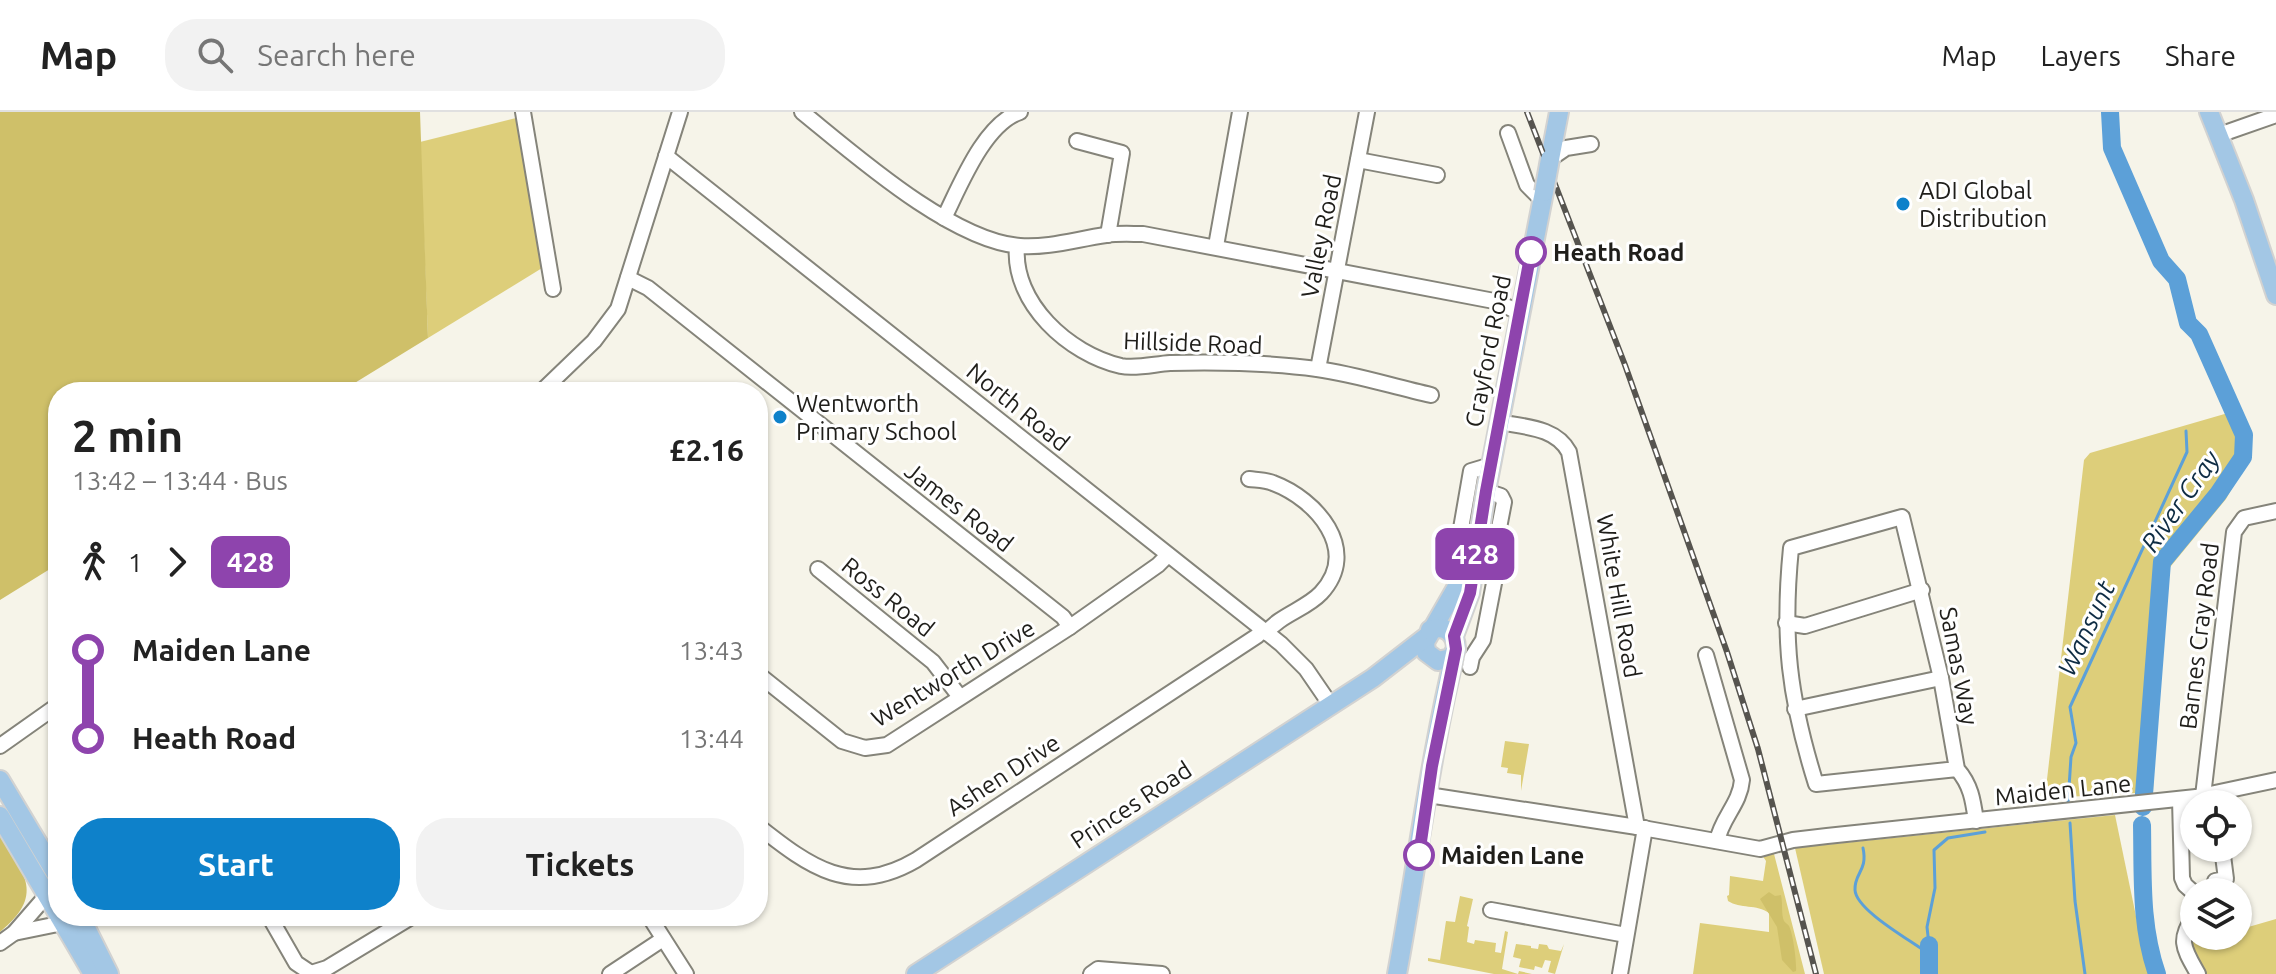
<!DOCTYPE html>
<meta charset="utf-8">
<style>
:root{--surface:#fff;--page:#f2f2f2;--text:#222;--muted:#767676;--line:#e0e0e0;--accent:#0e81ca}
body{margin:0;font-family:Ubuntu,sans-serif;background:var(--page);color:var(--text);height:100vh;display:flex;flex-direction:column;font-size:30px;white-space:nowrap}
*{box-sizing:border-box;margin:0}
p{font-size:26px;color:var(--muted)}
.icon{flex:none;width:44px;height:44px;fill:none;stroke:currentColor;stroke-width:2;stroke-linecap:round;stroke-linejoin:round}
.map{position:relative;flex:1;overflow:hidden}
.panel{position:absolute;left:48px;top:270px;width:720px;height:544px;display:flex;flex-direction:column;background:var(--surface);border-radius:32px;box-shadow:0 2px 6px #0004}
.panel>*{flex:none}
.badge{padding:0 16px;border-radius:12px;font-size:28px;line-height:52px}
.fabs{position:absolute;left:2180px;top:678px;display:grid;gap:16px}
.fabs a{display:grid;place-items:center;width:72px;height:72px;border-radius:50%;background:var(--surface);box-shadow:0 2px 6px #0004;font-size:40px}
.map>.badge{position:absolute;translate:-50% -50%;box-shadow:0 0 0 4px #fff}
.legs{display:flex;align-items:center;gap:12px;height:88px;padding:0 24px;font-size:26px}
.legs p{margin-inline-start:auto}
.headline{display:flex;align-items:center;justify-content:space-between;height:136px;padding:0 24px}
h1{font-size:44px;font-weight:700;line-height:60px}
.action{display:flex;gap:16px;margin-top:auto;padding:16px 24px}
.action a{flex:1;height:92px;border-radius:32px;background:var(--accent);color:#fff;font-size:32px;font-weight:700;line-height:92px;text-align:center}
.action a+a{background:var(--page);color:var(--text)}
ul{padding:0 24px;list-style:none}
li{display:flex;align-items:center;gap:28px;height:88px;font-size:30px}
li i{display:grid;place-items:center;width:12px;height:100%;margin:0 10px;background:currentColor}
li i::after{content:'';width:20px;height:20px;margin:-10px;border:6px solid;border-radius:50%;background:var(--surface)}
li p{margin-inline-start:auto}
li:first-child i{background:linear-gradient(#0000 50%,currentColor 0)}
li:last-child i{background:linear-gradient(currentColor 50%,#0000 0)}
header{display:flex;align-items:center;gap:48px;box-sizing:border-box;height:112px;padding:0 40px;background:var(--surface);border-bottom:2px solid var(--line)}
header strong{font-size:38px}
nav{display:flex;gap:44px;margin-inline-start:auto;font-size:28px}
.search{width:560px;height:72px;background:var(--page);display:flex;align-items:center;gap:20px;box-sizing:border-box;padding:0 28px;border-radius:32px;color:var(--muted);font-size:30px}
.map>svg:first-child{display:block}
</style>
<header>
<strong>Map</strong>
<div class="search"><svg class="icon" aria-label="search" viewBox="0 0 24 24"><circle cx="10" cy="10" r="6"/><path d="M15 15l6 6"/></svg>Search here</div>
<nav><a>Map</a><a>Layers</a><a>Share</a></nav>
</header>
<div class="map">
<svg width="2276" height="862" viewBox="0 0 2276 862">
<rect width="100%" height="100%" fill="#f6f4e9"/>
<g fill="#ddce7a">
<path d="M524 4 547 153 428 226 420 30Z"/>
<path d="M2228 301 2247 320 2248 347 2226 387 2162 465 2153 680 2049 686 2046 676 2084 348 2090 341Z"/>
<path d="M1505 629 1529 632 1521 679V663L1507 661 1508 656 1501 655Z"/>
<path d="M2115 703 2148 862H1824L1795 736Z"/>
<path d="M1773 738 1805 862H1693L1700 811 1769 820V801C1757 792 1740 797 1728 789L1727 784 1729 783 1730 764 1763 769 1766 749 1762 743Z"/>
<path d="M1460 784 1473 787 1467 814 1469 815 1467 830 1474 832 1475 828 1496 831 1495 840 1501 841 1505 819 1508 820 1502 857 1518 862 1519 859 1532 862H1494L1428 849V846L1440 848 1446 809 1455 810Z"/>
<path d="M2276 807V862H2204L2187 832 2215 824H2238V818Z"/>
<path d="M1516 832 1531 834V836L1538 837 1539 832 1547 833 1549 837 1561 839 1564 832 1555 862 1548 860 1551 849 1545 848 1542 856 1535 854 1534 858 1519 855 1521 847 1513 845Z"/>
</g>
<g fill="#cfc069">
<path d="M0 0H420L428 226 340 280H58V452L0 488Z"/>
<path d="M0 722C25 763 45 783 0 820Z"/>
<path d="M1769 780 1775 784 1781 783C1783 792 1781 802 1784 809 1785 811 1788 812 1789 814 1793 821 1797 851 1796 859L1793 860 1782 848 1777 815 1760 787Z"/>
</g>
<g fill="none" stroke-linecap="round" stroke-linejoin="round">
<g stroke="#5ca0d8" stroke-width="3">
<path d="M2068 691 2071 645 2076 631 2070 595 2187 340 2186 319"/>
<path d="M2070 711 2075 789 2085 862"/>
<path d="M1863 736C1868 759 1854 761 1855 778 1856 798 1910 828 1926 840L1929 845"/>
<path d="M1929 833 1927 815 1935 776 1934 738 1948 726 1985 720"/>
</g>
<g stroke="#5ca0d8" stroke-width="18">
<path d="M2110 0 2112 36 2161 149 2177 167 2188 211 2199 222 2244 323 2243 345 2218 382 2162 450 2143 695"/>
<path d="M2142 713C2143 764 2140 813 2157 862"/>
<path d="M1929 833V862"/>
</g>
<defs>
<g id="minor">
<path d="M523 0 553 177"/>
<path d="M802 0C855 43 952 129 1020 134 1049 136 1077 127 1106 123 1118 121 1131 122 1143 122L1494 189 1519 200"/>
<path d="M1508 21 1527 73 1542 88"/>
<path d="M2219 23 2276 3"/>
<path d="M1077 29 1122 41 1108 123"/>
<path d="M666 44 1281 532 1306 557 1330 592"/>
<path d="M1550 47 1566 36 1591 32"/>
<path d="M1358 48 1437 63"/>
<path d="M944 106C960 74 984 12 1020 0"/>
<path d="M1017 134C1012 191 1069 242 1121 254 1136 257 1155 252 1170 251 1214 250 1273 251 1317 257 1355 262 1394 275 1431 283"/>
<path d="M1216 134 1240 0"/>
<path d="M628 166 648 176 1063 505 1070 515"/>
<path d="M1318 257 1367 0"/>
<path d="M541 280 594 229 618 197 680 0"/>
<path d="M1499 310C1524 315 1556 315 1569 340L1637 715"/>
<path d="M1249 367C1257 368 1266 368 1273 371 1316 387 1361 438 1321 481 1306 497 1280 503 1266 521"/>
<path d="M1475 443 1459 428 1471 359 1491 353"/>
<path d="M818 457 933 550 960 585"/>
<path d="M1786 511 1805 514 1922 478"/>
<path d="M1706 543 1742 668C1740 692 1722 705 1717 729"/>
<path d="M1470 555 1472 545 1483 528 1500 440 1498 421 1504 390 1501 384 1486 379"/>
<path d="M758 562 842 629 865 636 887 633 1070 515 1158 453 1168 443"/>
<path d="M1795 597 1941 566"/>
<path d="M0 634 58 593"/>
<path d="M1957 657 1816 672C1789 586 1782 526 1791 436L1902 405 1941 566 1957 657C1971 673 1973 688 1976 709"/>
<path d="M1428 683 1637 715 1760 737 1793 728 1827 724 2196 685 2276 668"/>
<path d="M2203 684 2234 420 2244 406 2276 399"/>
<path d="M2180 687 2182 766 2185 773 2194 781"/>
<path d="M758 714C810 755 851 786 916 748L1257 524 1262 518"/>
<path d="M2215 769 2226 767 2222 736"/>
<path d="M1491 798 1626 823"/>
<path d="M269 804 296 851 311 861 327 856 413 804"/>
<path d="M649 804 686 862"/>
<path d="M2194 804C2177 829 2184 837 2198 862"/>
<path d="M14 821 63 811 75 804"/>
<path d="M0 831 14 821 47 783 48 775"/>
<path d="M610 862 663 827"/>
<path d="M1091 862 1098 857 1162 862"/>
<path d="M1620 862 1645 716"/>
</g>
<g id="major">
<path d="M2209 0 2244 88 2276 183"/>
<path d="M1550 47 1559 0"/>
<path d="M1454 524 1470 481 1486 379 1544 80"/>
<path d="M1456 537 1451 546 1438 549 1426 540 1425 530 1470 452"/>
<path d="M0 668 58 765"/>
<path d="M0 704 58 802"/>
<path d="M59 804 93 862"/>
<path d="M80 804 109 862"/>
<path d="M916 862 1373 566 1426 525"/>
<path d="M1397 862C1417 754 1430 644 1456 537 1456 522 1446 512 1430 518"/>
</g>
</defs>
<use href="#minor" stroke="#85847a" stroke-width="18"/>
<use href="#major" stroke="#d2d2d1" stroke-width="22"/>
<use href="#minor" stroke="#fff" stroke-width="14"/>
<use href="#major" stroke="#a3c7e5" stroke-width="18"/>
<defs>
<path id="rail" d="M1527 0 1625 253 1727 540 1758 637 1816 862"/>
</defs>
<use href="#rail" stroke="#56544f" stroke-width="6"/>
<use href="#rail" stroke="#fff" stroke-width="3" stroke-dasharray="9" stroke-linecap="butt"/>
<defs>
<path id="major-bridge" d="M1544 80 1550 47"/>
</defs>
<use href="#major-bridge" stroke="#d2d2d1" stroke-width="22" stroke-linecap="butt"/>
<use href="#major-bridge" stroke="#a3c7e5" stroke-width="18"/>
</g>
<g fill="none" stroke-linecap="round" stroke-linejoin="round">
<defs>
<path id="line-1" d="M1419 743 1432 654 1456 537 1454 524 1470 481 1486 379 1531 140"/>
</defs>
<use href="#line-1" stroke="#fff" stroke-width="18"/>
<use href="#line-1" stroke="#8e44ad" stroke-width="12"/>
</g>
<g fill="#0e81ca" stroke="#fff" stroke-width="3">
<circle cx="1903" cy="92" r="8"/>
<circle cx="780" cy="305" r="8"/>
</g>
<g fill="#fff" stroke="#8e44ad" stroke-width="4">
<circle cx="1531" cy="140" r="14"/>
<circle cx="1419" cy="743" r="14"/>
</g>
<g text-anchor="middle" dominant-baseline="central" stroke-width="6" stroke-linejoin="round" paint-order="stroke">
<g font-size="24" fill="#1f1e1a" stroke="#fff" text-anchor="start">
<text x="1919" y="78">ADI Global<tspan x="1919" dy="28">Distribution</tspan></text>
<text x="796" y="291">Wentworth<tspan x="796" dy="28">Primary School</tspan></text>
</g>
<g font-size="24" fill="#1f1e1a" stroke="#fff">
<text transform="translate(1321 124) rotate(-79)">Valley Road</text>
<text transform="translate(1193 231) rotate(2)">Hillside Road</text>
<text transform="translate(1488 239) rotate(-79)">Crayford Road</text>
<text transform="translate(1018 295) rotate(39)">North Road</text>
<text transform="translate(959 395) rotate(38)">James Road</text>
<text transform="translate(1619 484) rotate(80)">White Hill Road</text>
<text transform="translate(888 485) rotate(39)">Ross Road</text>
<text transform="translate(2199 524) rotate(-83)">Barnes Cray Road</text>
<text transform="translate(1959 554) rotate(79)">Samas Way</text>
<text transform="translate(953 561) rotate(-31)">Wentworth Drive</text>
<text transform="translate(1003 663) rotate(-33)">Ashen Drive</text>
<text transform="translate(2063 678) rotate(-6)">Maiden Lane</text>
<text transform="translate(1131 693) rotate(-33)">Princes Road</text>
</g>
<g font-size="24" font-weight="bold" fill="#1f1e1a" stroke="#fff" text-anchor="start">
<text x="1553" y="140">Heath Road</text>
<text x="1441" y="743">Maiden Lane</text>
</g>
<g font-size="26" font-style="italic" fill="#0e2c43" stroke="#fff">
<text transform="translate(2180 389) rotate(-55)">River Cray</text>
<text transform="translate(2086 516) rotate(-65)">Wansunt</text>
</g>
</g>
</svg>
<div class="fabs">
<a><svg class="icon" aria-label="locate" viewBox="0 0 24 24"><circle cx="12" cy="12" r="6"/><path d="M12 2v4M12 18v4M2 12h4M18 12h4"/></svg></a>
<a><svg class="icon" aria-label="layers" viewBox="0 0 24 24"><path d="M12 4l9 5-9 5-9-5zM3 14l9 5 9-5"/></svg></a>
</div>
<b class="badge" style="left:1475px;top:442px;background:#8e44ad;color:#fff">428</b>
<section class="panel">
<div class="headline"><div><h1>2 min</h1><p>13:42 – 13:44 · Bus</p></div><b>£2.16</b></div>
<div class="legs"><svg class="icon" aria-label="walk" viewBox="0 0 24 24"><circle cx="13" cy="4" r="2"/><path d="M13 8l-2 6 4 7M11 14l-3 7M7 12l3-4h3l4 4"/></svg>1<svg class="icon" aria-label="forward" viewBox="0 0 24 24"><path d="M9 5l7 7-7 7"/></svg><b class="badge" style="background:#8e44ad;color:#fff">428</b></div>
<ul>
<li><i style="color:#8e44ad"></i><b>Maiden Lane</b><p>13:43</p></li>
<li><i style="color:#8e44ad"></i><b>Heath Road</b><p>13:44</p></li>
</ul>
<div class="action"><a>Start</a><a>Tickets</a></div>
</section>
</div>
